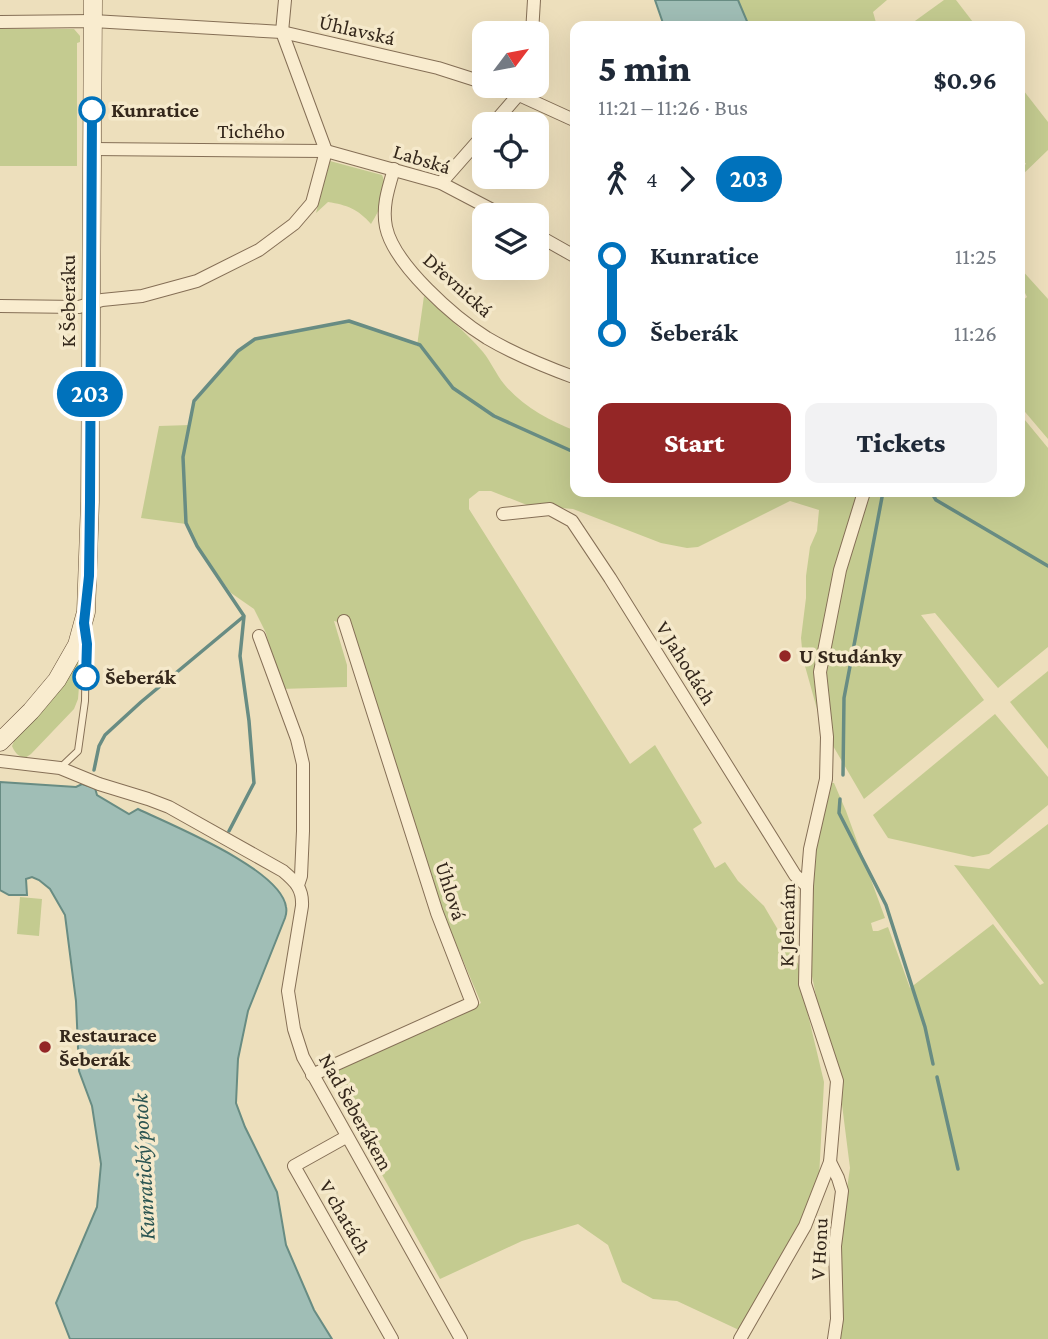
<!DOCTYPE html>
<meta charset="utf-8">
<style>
:root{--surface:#fff;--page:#f2f2f3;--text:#1f2937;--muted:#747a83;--accent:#942626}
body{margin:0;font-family:"Crimson Pro",serif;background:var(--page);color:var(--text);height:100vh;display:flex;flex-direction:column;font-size:26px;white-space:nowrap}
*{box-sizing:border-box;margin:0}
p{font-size:23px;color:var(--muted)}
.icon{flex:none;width:38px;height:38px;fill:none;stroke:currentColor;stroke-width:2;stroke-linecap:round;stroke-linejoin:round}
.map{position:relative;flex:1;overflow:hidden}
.sheet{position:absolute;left:570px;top:21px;width:455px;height:476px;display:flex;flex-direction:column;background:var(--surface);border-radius:14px;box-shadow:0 7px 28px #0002}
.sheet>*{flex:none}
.badge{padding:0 14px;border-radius:23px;font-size:24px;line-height:46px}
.needle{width:46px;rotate:58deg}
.tools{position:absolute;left:472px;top:21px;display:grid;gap:14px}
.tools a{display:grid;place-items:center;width:77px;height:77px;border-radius:14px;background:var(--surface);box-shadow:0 7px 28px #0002;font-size:35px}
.map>.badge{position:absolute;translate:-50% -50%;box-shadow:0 0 0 4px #fff}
.legs{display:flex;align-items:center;gap:10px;height:77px;padding:0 28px;font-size:23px}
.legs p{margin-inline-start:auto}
.summary{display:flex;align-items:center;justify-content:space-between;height:119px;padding:0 28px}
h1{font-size:38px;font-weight:800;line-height:52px}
.primary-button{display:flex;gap:14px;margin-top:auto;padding:14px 28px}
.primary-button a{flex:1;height:80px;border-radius:14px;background:var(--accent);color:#fff;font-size:28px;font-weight:800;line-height:80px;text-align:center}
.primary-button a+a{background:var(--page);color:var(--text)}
ul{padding:0 28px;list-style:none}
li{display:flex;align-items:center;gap:24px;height:77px;font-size:26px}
li i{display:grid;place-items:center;width:10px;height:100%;margin:0 9px;background:currentColor}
li i::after{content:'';width:18px;height:18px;margin:-9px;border:5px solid;border-radius:50%;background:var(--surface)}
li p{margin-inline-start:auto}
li:first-child i{background:linear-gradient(#0000 50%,currentColor 0)}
li:last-child i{background:linear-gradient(currentColor 50%,#0000 0)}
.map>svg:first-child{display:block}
</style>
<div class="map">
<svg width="1048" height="1339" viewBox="0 0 1048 1339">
<rect width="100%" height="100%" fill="#eddfbc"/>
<g fill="#c4cb90">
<path d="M738 0H887L873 12 877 26H749Z"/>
<path d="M944 0H956L976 26H908Z"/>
<path d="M0 29H74L80 36V42L77 43V166H0Z"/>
<path d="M1020 86 1048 122V150L1020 177V168L1026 164 1022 158 1020 159Z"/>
<path d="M330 161 382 175C389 190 380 210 371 224 358 209 347 205 328 202L316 213Z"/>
<path d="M1020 268 1048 299V439L1020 406V299L1022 301 1027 297 1023 289 1020 290Z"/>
<path d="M424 296C444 314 465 331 483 352 491 362 496 374 504 384 522 406 549 421 576 431V492H1020V414L1048 448V647L998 688 935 613 921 615 984 700 864 799 822 727 803 659 801 638 806 598V576L810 547 817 531 819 510 790 501 698 547 687 548 661 543 573 509 527 505 491 491H479L469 499V509L630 764 655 745 702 823 693 829 715 868 725 862 738 881 764 906 801 969V985L824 1082 819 1178 804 1216 739 1330 677 1301 653 1299 622 1282 608 1245 578 1224 522 1241 440 1279 326 1074 451 1020 481 1003 440 906 349 625 334 621 347 665V687L280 689 266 633 254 609 231 593 197 546 186 524 141 518 159 426 190 425 194 404 238 351 255 340 349 321 405 339 417 346Z"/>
<path d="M82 650 78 699 74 709 31 754 25 758C18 756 15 753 12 746L15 739C43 713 67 686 82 650Z"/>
<path d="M1048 671V749L1010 702Z"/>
<path d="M995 714 1048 777V805L989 854 973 857 888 838 873 815Z"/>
<path d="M831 783H834L846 811 885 918 871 923 873 931H878L888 927 910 988 993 924 1040 985 1044 983 954 865 989 869 1048 824V1339H837L839 1243 850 1168 836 1057 819 1011 811 971 812 864Z"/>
<path d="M20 897 42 899 39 936 17 934Z"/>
</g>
<g fill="#a0beb6" stroke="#688c83" stroke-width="2">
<path d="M655 0H738L749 26H664Z"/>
<path d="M0 782 76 787 82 784 95 788 97 795 129 814 138 809C171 825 281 869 286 907 287 911 286 915 285 918L248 1011 238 1059 236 1103 245 1127 277 1192 286 1245 314 1310 332 1339H70L56 1303 97 1207 101 1164 92 1106 79 1071 76 1001 65 915 50 889 39 880 32 877 26 879 27 895H9L0 890Z"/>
</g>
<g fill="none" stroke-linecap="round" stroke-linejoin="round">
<g stroke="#688c83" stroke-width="3.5">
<path d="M931 492 936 500 1048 566"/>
<path d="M94 770 99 746 105 735 141 702 243 617"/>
<path d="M843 775 844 698 883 492"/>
<path d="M840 799 839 813 886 905 925 1027 933 1064"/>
<path d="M229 831 254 783 249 721 240 656 244 616 197 546 186 523 183 457 194 401 238 351 255 339 349 321 420 345 453 388 494 416 576 453"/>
<path d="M937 1077 958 1169"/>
</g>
<defs>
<path id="lane" d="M60 768 78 751 85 701 86 638"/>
<g id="street">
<path d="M285 0 282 32 326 151"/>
<path d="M0 22 93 21 282 32 438 68 485 83"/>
<path d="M532 33 534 0"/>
<path d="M492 86 519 95 576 121"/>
<path d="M493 124 526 86"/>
<path d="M92 149 326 151 441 183 502 215"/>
<path d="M394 169C388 189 382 207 386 227 394 265 455 318 487 338 514 354 546 367 576 378"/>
<path d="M441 183 485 133"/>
<path d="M537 235 576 257"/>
<path d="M0 306 79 307 102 300 142 296 197 281 259 250 294 224 312 203 326 151"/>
<path d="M503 514 550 509 572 521 610 578 795 875 807 886"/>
<path d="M259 636 297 739 303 764V831L301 876 298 885"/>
<path d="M0 761 60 768 99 784 148 799 169 807 283 871C296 882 303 889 302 906L288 991 294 1029 303 1057 461 1339"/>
<path d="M312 1075 472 1003 437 913 344 621"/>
<path d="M346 1137 294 1166 392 1339"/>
<path d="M830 1162 838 1178 842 1191 835 1246 837 1319 834 1339"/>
<path d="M740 1339 805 1226 830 1162 837 1081 805 984 807 886 810 849 826 779 827 737 820 672 840 570 864 492"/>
</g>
<path id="secondary" d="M0 742 31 711 57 680 77 645 86 612 90 502 93 0"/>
</defs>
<use href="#lane" stroke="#856f56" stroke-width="8"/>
<use href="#street" stroke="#856f56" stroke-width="14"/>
<use href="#secondary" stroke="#665039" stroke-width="19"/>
<use href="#lane" stroke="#f9eccf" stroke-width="6"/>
<use href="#street" stroke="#f9eccf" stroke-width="12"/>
<use href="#secondary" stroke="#f9eccf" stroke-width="18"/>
</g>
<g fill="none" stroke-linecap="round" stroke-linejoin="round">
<defs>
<path id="line-1" d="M86 677 87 644 84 623 89 576 90 502 92 110"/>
</defs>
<use href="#line-1" stroke="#fff" stroke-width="16"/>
<use href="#line-1" stroke="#0072bc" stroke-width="10"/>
</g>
<g fill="#fff" stroke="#0072bc" stroke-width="3.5">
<circle cx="92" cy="110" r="12"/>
<circle cx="86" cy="677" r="12"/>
</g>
<g fill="#942626" stroke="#f5e9cb" stroke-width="2.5">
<circle cx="785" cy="656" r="7"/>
<circle cx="45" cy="1047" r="7"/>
</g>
<g text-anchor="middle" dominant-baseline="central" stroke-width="7" stroke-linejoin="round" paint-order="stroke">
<g font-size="21" fill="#34271b" stroke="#f5e9cb">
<text transform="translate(357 30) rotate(13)">Úhlavská</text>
<text x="251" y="131">Tichého</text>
<text transform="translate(422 159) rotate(17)">Labská</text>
<text transform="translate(458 285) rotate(42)">Dřevnická</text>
<text transform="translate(68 301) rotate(-90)">K Šeberáku</text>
<text transform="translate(686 663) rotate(58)">V Jahodách</text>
<text transform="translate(451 891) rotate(72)">Úhlová</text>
<text transform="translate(787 925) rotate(-89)">K Jelenám</text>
<text transform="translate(356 1112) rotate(61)">Nad Šeberákem</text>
<text transform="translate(345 1217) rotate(60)">V chatách</text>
<text transform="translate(819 1249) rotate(-87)">V Honu</text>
</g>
<g font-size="21" font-weight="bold" fill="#34271b" stroke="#f5e9cb" text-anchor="start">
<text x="111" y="110">Kunratice</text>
<text x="105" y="677">Šeberák</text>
</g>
<g font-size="21" font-weight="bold" fill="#34271b" stroke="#f5e9cb" text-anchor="start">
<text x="799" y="656">U Studánky</text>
<text x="59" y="1035">Restaurace<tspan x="59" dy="24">Šeberák</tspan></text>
</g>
<g font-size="23" font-style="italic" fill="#2a5451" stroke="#f5e9cb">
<text transform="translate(143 1167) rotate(-93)">Kunratický potok</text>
</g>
</g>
</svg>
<div class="tools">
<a><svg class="needle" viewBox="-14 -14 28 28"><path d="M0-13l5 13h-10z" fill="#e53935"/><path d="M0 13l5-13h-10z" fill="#747a83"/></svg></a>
<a><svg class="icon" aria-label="locate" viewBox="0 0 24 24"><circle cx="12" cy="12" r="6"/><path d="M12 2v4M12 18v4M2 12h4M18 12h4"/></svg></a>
<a><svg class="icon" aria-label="layers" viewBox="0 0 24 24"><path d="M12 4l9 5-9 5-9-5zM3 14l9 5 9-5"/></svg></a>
</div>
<b class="badge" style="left:90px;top:394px;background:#0072bc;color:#fff">203</b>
<section class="sheet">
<div class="summary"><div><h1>5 min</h1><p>11:21 – 11:26 · Bus</p></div><b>$0.96</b></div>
<div class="legs"><svg class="icon" aria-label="walk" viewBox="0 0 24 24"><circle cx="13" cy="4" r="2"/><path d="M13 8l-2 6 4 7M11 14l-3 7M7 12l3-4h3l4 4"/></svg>4<svg class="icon" aria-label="forward" viewBox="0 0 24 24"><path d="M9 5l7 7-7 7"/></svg><b class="badge" style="background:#0072bc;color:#fff">203</b></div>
<ul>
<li><i style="color:#0072bc"></i><b>Kunratice</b><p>11:25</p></li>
<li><i style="color:#0072bc"></i><b>Šeberák</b><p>11:26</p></li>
</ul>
<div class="primary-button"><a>Start</a><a>Tickets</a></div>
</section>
</div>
